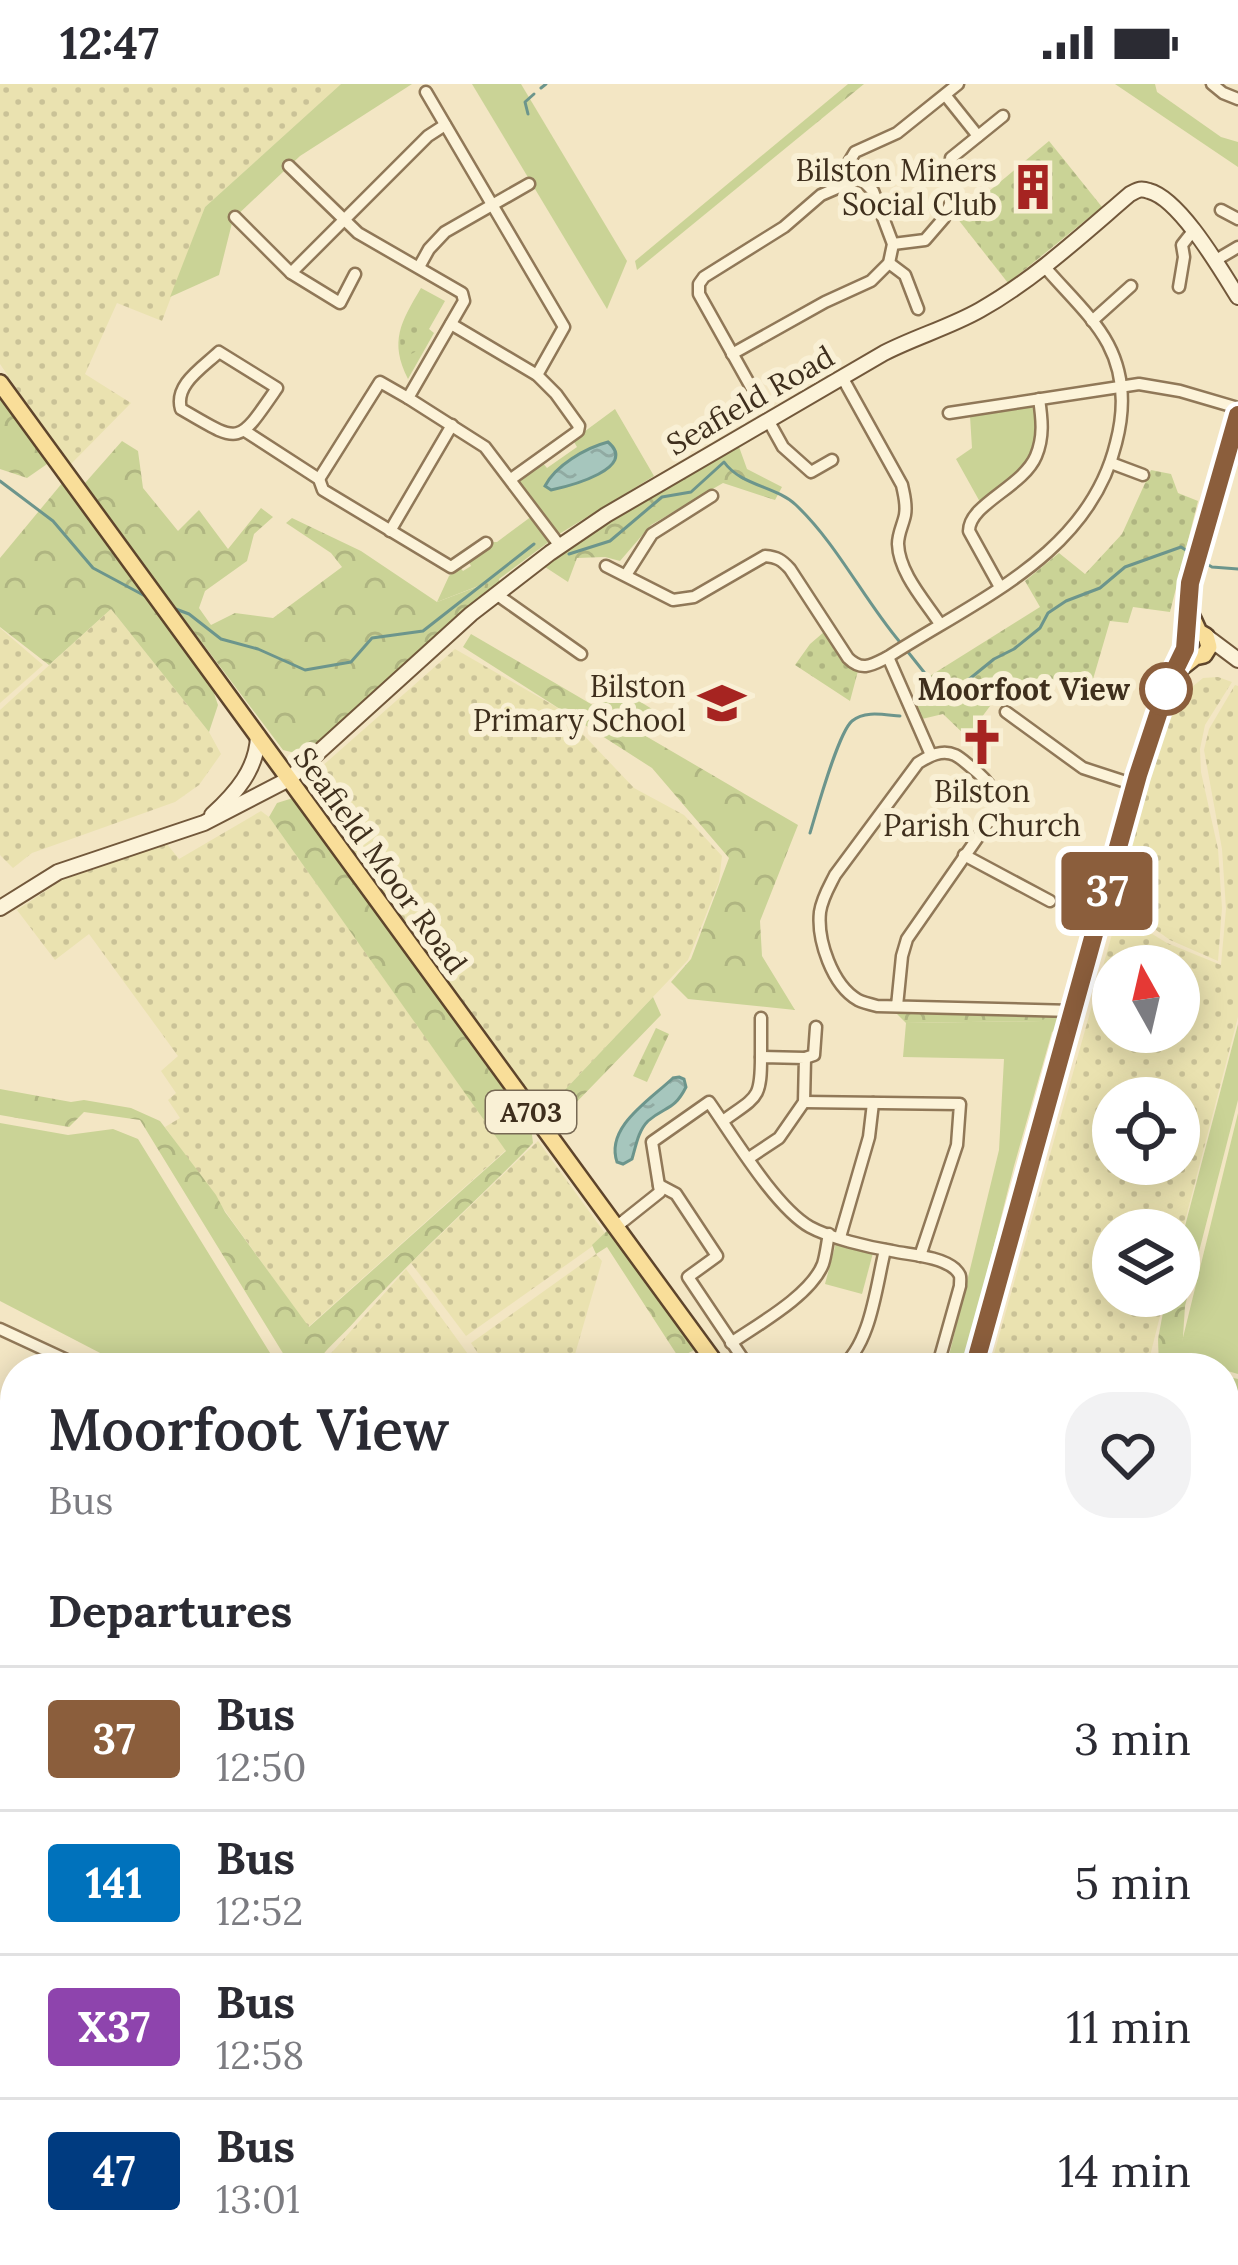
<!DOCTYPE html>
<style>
:root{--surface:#fff;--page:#f2f2f3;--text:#2b2b33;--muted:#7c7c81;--line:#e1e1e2}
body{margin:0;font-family:Lora,serif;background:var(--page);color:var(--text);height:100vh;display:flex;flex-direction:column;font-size:45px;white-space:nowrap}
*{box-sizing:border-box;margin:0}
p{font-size:39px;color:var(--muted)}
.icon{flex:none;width:66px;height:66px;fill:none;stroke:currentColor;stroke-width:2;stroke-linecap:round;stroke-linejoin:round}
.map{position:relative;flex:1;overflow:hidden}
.side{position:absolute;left:0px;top:1269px;width:1239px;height:912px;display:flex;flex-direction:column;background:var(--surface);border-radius:48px 48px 0 0;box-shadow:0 6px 30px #0003}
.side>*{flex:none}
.badge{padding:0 24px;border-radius:9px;font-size:42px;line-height:78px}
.needle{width:78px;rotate:352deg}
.buttons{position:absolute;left:1092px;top:861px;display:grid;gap:24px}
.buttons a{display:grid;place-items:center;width:108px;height:108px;border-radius:50%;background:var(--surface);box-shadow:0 6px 30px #0003;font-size:60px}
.map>.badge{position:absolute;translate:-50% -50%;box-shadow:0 0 0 6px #fff}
h2{padding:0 48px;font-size:45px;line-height:108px}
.round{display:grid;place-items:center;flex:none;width:126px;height:126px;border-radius:48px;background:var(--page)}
.head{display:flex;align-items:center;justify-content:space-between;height:204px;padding:0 48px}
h1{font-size:57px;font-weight:600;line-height:90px}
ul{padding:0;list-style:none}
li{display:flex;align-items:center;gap:36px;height:144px;padding:0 48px;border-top:3px solid var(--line)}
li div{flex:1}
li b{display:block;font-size:45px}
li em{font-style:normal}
li .badge{min-width:132px;font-weight:700;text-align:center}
.status{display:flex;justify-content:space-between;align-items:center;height:84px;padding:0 60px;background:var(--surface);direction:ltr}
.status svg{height:33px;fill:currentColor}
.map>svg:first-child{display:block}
</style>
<div class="status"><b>12:47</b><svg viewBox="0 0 49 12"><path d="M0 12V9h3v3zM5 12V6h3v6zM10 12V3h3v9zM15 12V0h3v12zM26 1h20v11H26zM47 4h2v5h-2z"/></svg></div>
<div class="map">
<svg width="1238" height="2181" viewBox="0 0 1238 2181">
<defs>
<pattern id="farmland-dots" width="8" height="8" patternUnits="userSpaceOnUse" patternTransform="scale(3)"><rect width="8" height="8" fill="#eae2b0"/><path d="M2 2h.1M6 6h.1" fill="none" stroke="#cac297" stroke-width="1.8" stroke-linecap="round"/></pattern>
<pattern id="forest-crowns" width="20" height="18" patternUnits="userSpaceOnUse" patternTransform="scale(3)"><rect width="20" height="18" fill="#cad396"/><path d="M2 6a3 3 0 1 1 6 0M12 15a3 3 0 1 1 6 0" fill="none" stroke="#afb581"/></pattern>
<pattern id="park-dots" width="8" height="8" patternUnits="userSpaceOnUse" patternTransform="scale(3)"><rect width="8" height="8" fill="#cad396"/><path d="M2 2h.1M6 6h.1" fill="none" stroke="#afb581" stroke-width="1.8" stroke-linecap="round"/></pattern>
<pattern id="water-ripples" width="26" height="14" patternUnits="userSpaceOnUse" patternTransform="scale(3)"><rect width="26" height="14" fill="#a6c6bd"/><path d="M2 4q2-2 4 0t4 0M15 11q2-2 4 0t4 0" fill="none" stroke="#90aaa2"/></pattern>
</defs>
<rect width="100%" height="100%" fill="#f3e6c4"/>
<g fill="url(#farmland-dots)" fill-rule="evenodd">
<path d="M0 0H341L205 123 162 237 117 219 85 290 131 319 69 382 0 280Z"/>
<path d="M111 525 209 648 221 670 199 701 175 718 32 769 13 784 0 771V626Z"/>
<path d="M0 544 43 581 0 619Z"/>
<path d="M455 565 558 624 634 704 684 731 722 772 719 798 688 876 542 1030 355 769 312 691Z"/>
<path d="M1218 593 1232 598 1205 641 1200 665 1201 688 1218 765 1222 824 1218 877 1170 856 1120 820 1127 778 1165 644 1187 607 1203 594Z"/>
<path d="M1235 601 1238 602V933L1179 1160V1146H1113V1212H1165L1147 1284H990L1118 829 1167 859 1221 881 1226 825 1222 765 1204 666 1209 645ZM1113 882H1179V948H1113ZM1113 1014H1179V1080H1113Z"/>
<path d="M261 727 269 733 506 1066 308 1243 165 1043 180 1034 168 1016 176 1009 161 987 178 972 89 850 55 876 17 826 62 796 167 760 179 775Z"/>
<path d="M538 1057 607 1152 466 1252 411 1179Z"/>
<path d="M596 1170 602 1177 571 1284H488L471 1259Z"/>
<path d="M406 1185 478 1284H318Z"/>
<path d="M1224 1639 1238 1641V1910L1224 1924Z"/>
<path d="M492 2166H644L640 2181H483Z"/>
</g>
<g fill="#cad396">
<path d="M341 0H412L300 72 233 135 219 191 170 213 205 123Z"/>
<path d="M472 0H521L627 177 607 225Z"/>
<path d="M1115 0H1155L1157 8 1221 53 1238 58V83Z"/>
<path d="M421 204 445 217 429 245 434 249 408 295C389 257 401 238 421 204Z"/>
<path d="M1030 321C1038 330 1039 336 1037 348 1033 382 1010 398 985 417L980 418 956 375 972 364 970 332Z"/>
<path d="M615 325 654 392 556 452 519 399 520 393 542 378 547 384 577 363 573 356Z"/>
<path d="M532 432 550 457 499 495 500 499 492 504 486 499 437 518 449 492 459 482 463 487 471 482 468 476 493 458H497Z"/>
<path d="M613 601 652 625 641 643 602 620Z"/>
<path d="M1042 930 1056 931 1059 934 1058 944 1052 948 1014 1082 963 1284H946L999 1066 1004 975 903 973 906 939 1042 937Z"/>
<path d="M1238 940V1016L1185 1222 1164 1223 1167 1212H1179V1165Z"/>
<path d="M1238 1029V1290L1224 1286V1284L1176 1282Z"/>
<path d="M0 1039 68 1051 113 1045 138 1055 275 1277 274 1284H129L0 1217Z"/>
<path d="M836 1159 873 1169 862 1210 825 1200Z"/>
<path d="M1229 1293 1238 1295V1525L1224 1518V1353Z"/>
<path d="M1224 1535 1238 1543V1621L1224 1619Z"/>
</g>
<g fill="url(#forest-crowns)">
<path d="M848 0H864L637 186 635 177Z"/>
<path d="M0 306 50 378 27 394 0 385Z"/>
<path d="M122 357 138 367 143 404 178 447 199 426 228 465 261 424 273 433 254 450 247 477 205 507 199 524 211 541 235 529 273 534 342 483 331 469 286 439 292 434 361 467 437 518 487 499 492 504 307 672 283 666 96 418 85 399Z"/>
<path d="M738 360 747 385 782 403 775 416 723 399 651 441 620 477 605 473 577 474 568 498 545 483 589 451Z"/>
<path d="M63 398 213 606 218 621 209 648 111 525 49 581 0 543V474Z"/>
<path d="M471 550 798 741 760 837 762 872 795 926 688 915 671 898 691 875 729 774 652 684 463 563Z"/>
<path d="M293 714 531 1043 533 1059C475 1119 412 1174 356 1236 342 1252 324 1266 313 1284H292L140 1036 84 1028 69 1043 0 1031V1005L71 1018 84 1016 131 1024 160 1037 216 1111 225 1128 309 1243 506 1067 269 733 277 719Z"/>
<path d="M653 913 661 931 567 1028 558 1051 542 1030Z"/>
<path d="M894 927 1042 930 1045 934 1042 937 906 939Z"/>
<path d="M609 1145 698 1264 679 1274 607 1163 596 1170 592 1161Z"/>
<path d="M1185 1222 1181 1284H1159L1158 1255 1164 1223Z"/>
<path d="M0 1802 15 1812V2166H121L113 2181H0Z"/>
<path d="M1238 1929V2016L1224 2032V1943Z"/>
<path d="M1224 2123 1238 2135V2181H953L954 2166H1224Z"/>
<path d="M426 2166H473L464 2181H411Z"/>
<path d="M647 2166H691L713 2171 710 2181 652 2174 649 2181H643Z"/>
</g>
<g fill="url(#park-dots)">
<path d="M1049 57 1102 123 1008 199 957 134Z"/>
<path d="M409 230C423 240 425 254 415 268L401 275 400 250Z"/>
<path d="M1151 386 1171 390 1178 409 1198 417 1170 528 1133 523 1128 539 1110 537 1089 609 1046 595 1027 619 1005 602 967 653 943 630 922 635 912 614 928 604 925 595 1040 523 1025 497 1059 469 1085 490 1122 450Z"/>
<path d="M824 548 840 575 858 587 850 617 795 581 810 560Z"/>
<path d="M656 944 669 950 647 998 633 992Z"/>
</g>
<g fill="url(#water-ripples)" stroke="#6c958c" stroke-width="3">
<path d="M608 358C639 384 570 402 551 406L545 402C555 382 585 364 608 358Z"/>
<path d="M679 993 684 995 686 1003C674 1027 665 1022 648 1037 638 1047 636 1062 632 1075L623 1080 617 1078C605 1043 650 1016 673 994Z"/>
</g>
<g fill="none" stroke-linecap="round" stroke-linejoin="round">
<g stroke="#6c958c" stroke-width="3">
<path d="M541 4 546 0"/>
<path d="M528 30 525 18 534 10"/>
<path d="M0 397 53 437 93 484 147 513"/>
<path d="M569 470 610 457 662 413 691 408 724 378C741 402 776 402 796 421 837 460 863 514 899 557"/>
<path d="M1205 479 1212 483 1238 485"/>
<path d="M173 524 189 530 221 555 258 565 305 586 351 578 372 554 423 547 534 460"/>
<path d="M908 568 935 602 943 606"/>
<path d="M938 612 957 605 994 575 1014 565 1040 544 1048 529 1066 517 1100 504 1125 483 1181 463 1192 470"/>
<path d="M810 749C817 726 838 649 852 637 865 626 885 631 900 632"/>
<path d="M1224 1627 1238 1628"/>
<path d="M469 2181 478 2166"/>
</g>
<defs>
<g id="street">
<path d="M1212 0 1223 9 1238 15"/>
<path d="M426 8 564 243 537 291"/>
<path d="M946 12 978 52"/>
<path d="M289 82 358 149 462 209 464 217 408 314 485 363 560 462"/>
<path d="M1221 126 1238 135"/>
<path d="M235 133 291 189 340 219 355 190"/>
<path d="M893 160 925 156 944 134 952 116 953 103 951 74 1003 32"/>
<path d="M1216 176 1238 163"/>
<path d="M889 179 905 191 918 225"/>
<path d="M419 183 429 165 445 148 529 100"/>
<path d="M291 189 428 52 445 41"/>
<path d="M1179 203 1184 173 1182 161 1193 147"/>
<path d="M1092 237 1131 202"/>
<path d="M451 240 537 291 556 310 579 342 578 347 511 395"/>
<path d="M219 268 277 304C237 362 241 360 181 325 174 301 202 284 219 268Z"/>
<path d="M732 270 825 218 871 197 889 179 893 160 873 107 864 98 852 95"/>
<path d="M842 293 902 401C904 411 907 420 905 431 903 441 898 449 898 460 899 489 925 517 940 540"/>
<path d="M760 319 699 210V200L704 193 784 143 821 111 851 98 849 78 855 68 897 49 958 0"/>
<path d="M949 329 1139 300 1180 307 1238 324"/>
<path d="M768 336 783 363 811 388 832 376"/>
<path d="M245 347 319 395 323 406 451 483 486 459"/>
<path d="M1111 379 1143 391"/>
<path d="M319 395 380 298 408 314"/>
<path d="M390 447 452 341"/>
<path d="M606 482 673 516 694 513 765 472C777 473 782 476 790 485L848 574C862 588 872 581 888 573 976 516 1089 471 1116 359 1125 325 1125 292 1108 260 1093 232 1065 207 1044 182"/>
<path d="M626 491 652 450 712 412"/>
<path d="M1000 503 969 447C969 420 1023 403 1036 372 1044 353 1042 335 1039 315"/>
<path d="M496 510 581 570"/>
<path d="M888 573 931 671"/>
<path d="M1006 628 1083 684 1135 701"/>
<path d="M964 771 1050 817"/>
<path d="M897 922 902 872 907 855 992 733C1000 710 989 697 971 683 966 679 961 674 955 671 942 665 929 672 918 679L835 791C829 803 822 814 820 828 817 856 832 901 858 916 862 918 873 921 877 922L1073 927"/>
<path d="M761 973V934"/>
<path d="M805 974 814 971 816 943"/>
<path d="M804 1018 960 1020 957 1061 920 1172"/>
<path d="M723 1037C757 1012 761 1016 761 973L805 974 804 1018 779 1054 749 1074"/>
<path d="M659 1101 676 1110 717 1172 688 1193 749 1284"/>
<path d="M616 1143 660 1108 652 1058 709 1018C733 1052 775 1123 810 1143 830 1154 868 1163 892 1167 910 1171 940 1172 955 1185 962 1192 960 1193 960 1202L937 1284"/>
<path d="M840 1153 869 1053 873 1019"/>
<path d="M0 1245 84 1284"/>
<path d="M731 1259C759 1240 811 1211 823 1180 826 1171 827 1159 829 1150"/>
<path d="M840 1284C871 1261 876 1202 885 1166"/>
<path d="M0 1781 15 1790"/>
<path d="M210 2181 247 2166"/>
<path d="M716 2181 720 2166"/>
</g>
<g id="secondary">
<path d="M1206 552 1238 576"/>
<path d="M212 731C236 709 257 685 258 652"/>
<path d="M0 824 58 788 204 739 289 695 471 530 550 469 606 431 884 269C915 253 950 243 980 226 1035 195 1082 151 1130 110 1138 106 1140 104 1149 107 1180 115 1221 186 1238 213"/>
</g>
<g id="primary">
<path d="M0 299 719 1284"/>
<path d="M1176 588 1195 573 1204 571 1209 563 1206 552 1199 548 1188 524"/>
<path d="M974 1284 1138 691 1168 600 1185 565 1190 499 1238 331"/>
<path d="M788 2166 797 2181"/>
<path d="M806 2166 827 2181"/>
<path d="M832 2181C850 2172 869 2172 886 2181"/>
</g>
</defs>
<use href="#street" stroke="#907858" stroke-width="15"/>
<use href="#secondary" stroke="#72583b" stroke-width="18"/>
<use href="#primary" stroke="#5e452c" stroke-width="20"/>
<use href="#street" stroke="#fcf3d9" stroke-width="10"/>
<use href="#secondary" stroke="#fcf3d9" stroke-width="14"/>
<use href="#primary" stroke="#f9de99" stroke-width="15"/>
</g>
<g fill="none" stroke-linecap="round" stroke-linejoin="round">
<defs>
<path id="line" d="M974 1284 1138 691 1168 600 1185 565 1190 499 1238 331"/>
</defs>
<use href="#line" stroke="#fff" stroke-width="27"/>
<use href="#line" stroke="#8b5e3c" stroke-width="18"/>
</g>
<defs>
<symbol id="building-bare" viewBox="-9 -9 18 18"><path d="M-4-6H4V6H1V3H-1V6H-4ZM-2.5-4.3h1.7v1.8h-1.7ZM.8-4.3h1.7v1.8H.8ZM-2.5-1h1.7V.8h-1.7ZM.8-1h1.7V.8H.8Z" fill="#a62421" stroke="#f9f0d5" stroke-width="2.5" paint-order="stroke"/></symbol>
<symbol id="school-bare" viewBox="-9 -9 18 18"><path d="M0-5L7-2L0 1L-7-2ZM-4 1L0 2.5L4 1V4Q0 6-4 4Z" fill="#a62421" stroke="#f9f0d5" stroke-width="2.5" paint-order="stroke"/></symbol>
<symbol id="church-bare" viewBox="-9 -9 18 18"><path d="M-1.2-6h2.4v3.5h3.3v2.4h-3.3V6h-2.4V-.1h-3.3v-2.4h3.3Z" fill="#a62421" stroke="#f9f0d5" stroke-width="2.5" paint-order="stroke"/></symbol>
</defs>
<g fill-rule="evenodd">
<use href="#building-bare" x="1000" y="70" width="66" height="66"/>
<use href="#school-bare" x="689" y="586" width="66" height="66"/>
<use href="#church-bare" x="949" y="625" width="66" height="66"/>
</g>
<circle fill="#fff" stroke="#8b5e3c" stroke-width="6" cx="1166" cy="605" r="24"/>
<g text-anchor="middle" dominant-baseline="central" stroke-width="12" stroke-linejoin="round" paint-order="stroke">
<rect fill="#f9f0d5" stroke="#776954" stroke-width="3" x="486" y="1007" width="90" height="42" rx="9"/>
<g font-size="27" font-weight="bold" fill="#3f2f1d">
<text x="531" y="1028">A703</text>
</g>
<g font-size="30" fill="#3f2f1d" stroke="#f9f0d5" text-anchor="end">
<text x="997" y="86">Bilston Miners<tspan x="997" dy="34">Social Club</tspan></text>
<text x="686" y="602">Bilston<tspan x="686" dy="34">Primary School</tspan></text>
<text x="982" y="707" text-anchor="middle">Bilston<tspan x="982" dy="34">Parish Church</tspan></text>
</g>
<g font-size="30" fill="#3f2f1d" stroke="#f9f0d5">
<text transform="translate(750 316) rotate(-30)">Seafield Road</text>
<text transform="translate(381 776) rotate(54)">Seafield Moor Road</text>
</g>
<g font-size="30" font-weight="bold" fill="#3f2f1d" stroke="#f9f0d5" text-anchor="end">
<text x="1130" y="605">Moorfoot View</text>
</g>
</g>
</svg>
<div class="buttons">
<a><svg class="needle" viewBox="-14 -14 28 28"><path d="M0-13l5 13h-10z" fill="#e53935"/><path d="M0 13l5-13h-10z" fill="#7c7c81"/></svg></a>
<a><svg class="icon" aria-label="locate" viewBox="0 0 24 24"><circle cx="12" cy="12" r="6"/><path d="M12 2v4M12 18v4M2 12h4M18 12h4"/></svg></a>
<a><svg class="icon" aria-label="layers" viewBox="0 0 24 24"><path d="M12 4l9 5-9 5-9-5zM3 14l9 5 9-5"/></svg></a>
</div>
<b class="badge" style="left:1107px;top:807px;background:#8b5e3c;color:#fff">37</b>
<section class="side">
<div class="head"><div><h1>Moorfoot View</h1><p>Bus</p></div><a class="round"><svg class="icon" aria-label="heart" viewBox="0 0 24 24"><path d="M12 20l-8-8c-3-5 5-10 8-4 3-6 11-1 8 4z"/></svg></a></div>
<h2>Departures</h2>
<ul>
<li><span class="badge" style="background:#8b5e3c;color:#fff">37</span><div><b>Bus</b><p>12:50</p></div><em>3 min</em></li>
<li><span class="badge" style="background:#0072bc;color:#fff">141</span><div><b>Bus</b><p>12:52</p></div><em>5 min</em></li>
<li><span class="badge" style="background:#8e44ad;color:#fff">X37</span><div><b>Bus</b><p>12:58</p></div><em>11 min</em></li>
<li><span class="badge" style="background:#003b80;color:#fff">47</span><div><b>Bus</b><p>13:01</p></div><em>14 min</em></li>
</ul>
</section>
</div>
